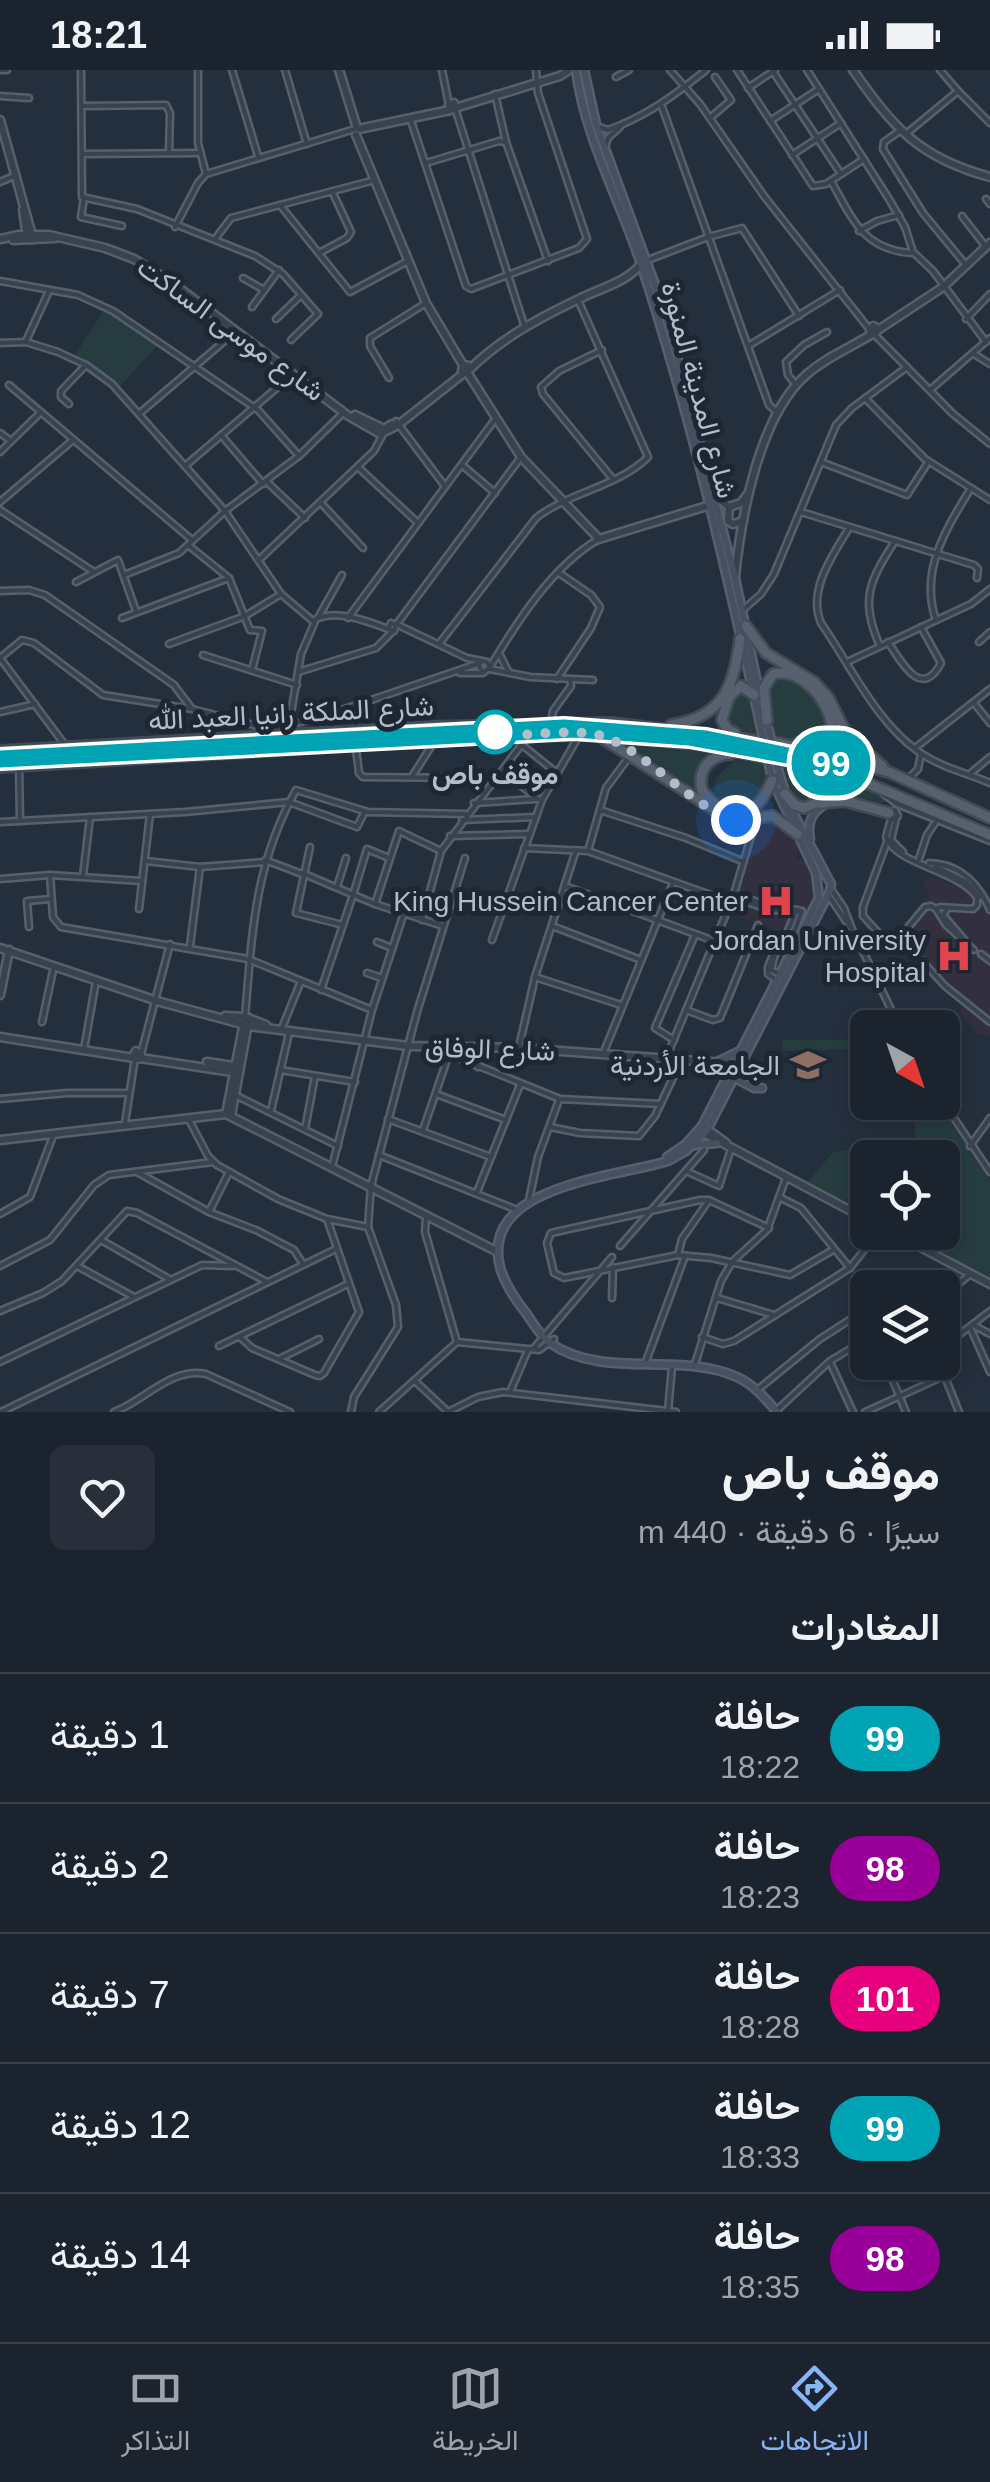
<!DOCTYPE html>
<html lang="ar">
<meta charset="utf-8">
<style>
:root{--surface:#1b232e;--page:#282f3a;--text:#f1f3f6;--muted:#a0a4aa;--line:#39404a;--accent:#8ab4f8}
body{margin:0;font-family:Helvetica,Vazirmatn,sans-serif;background:var(--page);color:var(--text);direction:rtl;height:100vh;display:flex;flex-direction:column;font-size:38px;white-space:nowrap}
*{box-sizing:border-box;margin:0}
p{font-size:32px;color:var(--muted)}
.icon{flex:none;width:55px;height:55px;fill:none;stroke:currentColor;stroke-width:2;stroke-linecap:round;stroke-linejoin:round}
.map{position:relative;height:1342px;overflow:hidden;direction:ltr}
.panel{display:flex;flex-direction:column;background:var(--surface);flex:1}
.panel>*{flex:none}
.badge{padding:0 20px;border-radius:32px;font-size:35px;line-height:65px}
.needle{width:65px;rotate:140deg}
.controls{position:absolute;left:850px;top:940px;display:grid;gap:20px}
.controls a{display:grid;place-items:center;width:110px;height:110px;border-radius:15px;background:var(--surface);box-shadow:0 5px 15px #0003,0 0 0 2px var(--line);font-size:50px}
.you{position:absolute;width:50px;height:50px;margin:-25px;border:8px solid #fff;border-radius:50%;background:#1a73e8;box-shadow:0 0 0 15px #1a73e833}
.map>.badge{position:absolute;translate:-50% -50%;box-shadow:0 0 0 5px #fff}
h2{padding:0 50px;font-size:38px;line-height:90px}
.round{display:grid;place-items:center;flex:none;width:105px;height:105px;border-radius:15px;background:var(--page)}
.headline{display:flex;align-items:center;justify-content:space-between;height:170px;padding:0 50px}
h1{font-size:48px;font-weight:800;line-height:75px}
ul{padding:0;list-style:none}
li{display:flex;align-items:center;gap:30px;height:130px;padding:0 50px;border-top:2px solid var(--line)}
li div{flex:1}
li b{display:block;font-size:38px}
li em{font-style:normal}
li .badge{min-width:110px;font-weight:700;text-align:center}
.status{display:flex;justify-content:space-between;align-items:center;height:70px;padding:0 50px;background:var(--surface);direction:ltr}
.status svg{height:28px;fill:currentColor}
.dock{display:flex;justify-content:space-around;align-items:center;height:140px;border-top:2px solid var(--line);background:var(--surface);font-size:28px;color:var(--muted)}
.dock a{display:grid;justify-items:center;gap:5px}
.dock .on{color:var(--accent)}
.map>svg:first-child{display:block}
</style>
<div class="status"><b>18:21</b><svg viewBox="0 0 49 12"><path d="M0 12V9h3v3zM5 12V6h3v6zM10 12V3h3v9zM15 12V0h3v12zM26 1h20v11H26zM47 4h2v5h-2z"/></svg></div>
<div class="map">
<svg width="990" height="1342" viewBox="0 0 990 1342">
<rect width="100%" height="100%" fill="#242f3e"/>
<g fill="#32303f">
<path d="M773 749 803 770 796 787 825 802 820 820 778 906 774 907 765 898 778 861 733 845 755 756 760 750Z"/>
<path d="M971 806 990 825V966L977 963 961 943V928L926 891 895 869 914 841 929 829 928 821 922 812 930 807 969 820Z"/>
</g>
<g fill="#263c3f">
<path d="M106 237 160 273 117 319 73 288Z"/>
<path d="M774 606C803 608 816 629 830 652L827 667 812 674 776 668 766 627 769 611Z"/>
<path d="M739 620 747 622 756 664 734 659 726 653 725 641Z"/>
<path d="M615 671 729 684 709 704 707 730 633 679Z"/>
<path d="M735 690 762 693 766 704 764 722 744 740 726 736 714 723 716 708Z"/>
<path d="M782 698 813 706 820 717 816 729 806 733 797 730Z"/>
<path d="M827 704 863 715 888 730 883 733 840 723 830 725Z"/>
<path d="M782 970H867V978L783 981Z"/>
<path d="M941 1039 990 1110V1208L904 1163 942 1162V1088H868L867 1143 808 1112 833 1082 916 1073 914 1042Z"/>
</g>
<g fill="none" stroke-linecap="round" stroke-linejoin="round">
<defs>
<g id="minor">
<path d="M0 0H7"/>
<path d="M81 0 82 127 137 139 255 186 283 204 318 244 291 270"/>
<path d="M198 0V73L206 104"/>
<path d="M232 0 258 86"/>
<path d="M285 0 307 74"/>
<path d="M442 0 449 35"/>
<path d="M670 0 700 34 764 126 870 260"/>
<path d="M737 0 813 116 826 114 864 89"/>
<path d="M772 0 841 104"/>
<path d="M807 0 889 129 905 157 913 182 933 201 986 272"/>
<path d="M616 7 629 0"/>
<path d="M748 18 775 0"/>
<path d="M958 21 990 53"/>
<path d="M495 24 506 72"/>
<path d="M0 26 29 28"/>
<path d="M661 34 769 335 777 342"/>
<path d="M82 36 166 35 170 43 169 83"/>
<path d="M455 38 525 258"/>
<path d="M710 48 731 30 715 7"/>
<path d="M411 51 466 216 471 219 579 178 587 169 538 23 536 0"/>
<path d="M770 51 819 19"/>
<path d="M599 57 608 60C645 47 675 25 706 0"/>
<path d="M901 60 884 72 883 79 923 143 965 194"/>
<path d="M906 64 958 21 940 0"/>
<path d="M605 77 608 68 620 57"/>
<path d="M82 84 199 83"/>
<path d="M792 85 841 53"/>
<path d="M426 93 499 71 506 72 548 191"/>
<path d="M831 111C852 148 863 180 912 183"/>
<path d="M0 112 14 106"/>
<path d="M84 128 81 147 122 156"/>
<path d="M986 129 990 134"/>
<path d="M280 135 350 222 406 192"/>
<path d="M962 146 986 177"/>
<path d="M175 157 198 113 206 104 355 59"/>
<path d="M859 161 877 151 899 145"/>
<path d="M215 169 231 148 375 110"/>
<path d="M319 183 347 168 351 162 332 121"/>
<path d="M648 190 708 167 742 158 799 246"/>
<path d="M243 208 264 220"/>
<path d="M0 211 78 225 113 241 258 340 299 386"/>
<path d="M252 237 279 200"/>
<path d="M276 249 301 225"/>
<path d="M966 249 990 224"/>
<path d="M874 264 952 343 990 374"/>
<path d="M26 271 49 221"/>
<path d="M0 273 26 272 58 282 86 295 112 314 225 441 281 524 314 552"/>
<path d="M748 276 840 220"/>
<path d="M602 280 559 301 541 317 543 324 612 408"/>
<path d="M974 284 990 294"/>
<path d="M389 308 370 276V268L426 233"/>
<path d="M9 315 192 470"/>
<path d="M796 315 788 305 786 292 804 275 827 262"/>
<path d="M930 320 990 268"/>
<path d="M865 328 925 389 990 430"/>
<path d="M69 334 61 327V321L86 295"/>
<path d="M140 343 235 262"/>
<path d="M396 351 444 415"/>
<path d="M0 363 11 371"/>
<path d="M221 365 263 414"/>
<path d="M0 382 41 342"/>
<path d="M821 392 907 425 927 394"/>
<path d="M462 395 495 423"/>
<path d="M185 396 292 305"/>
<path d="M359 398 418 453"/>
<path d="M266 411 305 448"/>
<path d="M0 432 73 370"/>
<path d="M321 433 363 478"/>
<path d="M0 440 94 502"/>
<path d="M801 442 974 495 978 499 977 508"/>
<path d="M849 458C833 485 807 520 821 553 850 595 876 652 919 682 940 697 967 703 990 713"/>
<path d="M188 475 229 508 250 560 262 561 252 600"/>
<path d="M261 488 374 381 383 364"/>
<path d="M124 505 179 483 225 441 299 386 343 343"/>
<path d="M76 512 118 490 136 541"/>
<path d="M0 521 29 520 45 525 174 615 192 639"/>
<path d="M744 539 761 524 774 504 836 355 852 338 907 297"/>
<path d="M122 548 229 508"/>
<path d="M318 548 342 505"/>
<path d="M348 548 496 348"/>
<path d="M936 550C919 501 946 459 971 418"/>
<path d="M391 553 396 555 394 561 388 559Z"/>
<path d="M396 555 521 387"/>
<path d="M400 556 467 588 487 592 490 597 483 603 479 596"/>
<path d="M888 572C901 591 921 631 941 593L921 557"/>
<path d="M979 572 990 562"/>
<path d="M169 574 245 546 281 524"/>
<path d="M439 574 536 448C569 422 618 417 648 387L578 230"/>
<path d="M880 576C859 530 870 510 895 471"/>
<path d="M203 585 297 615"/>
<path d="M500 585 509 603"/>
<path d="M847 592 971 534 990 519"/>
<path d="M490 597C517 552 552 496 599 469"/>
<path d="M490 599 530 607 593 610"/>
<path d="M298 602 376 578 393 561"/>
<path d="M460 603H481"/>
<path d="M557 609 591 558 600 537 591 525 559 503"/>
<path d="M974 633 990 653"/>
<path d="M350 639 356 658"/>
<path d="M344 640 345 660"/>
<path d="M0 642 35 634"/>
<path d="M551 652 553 641 571 616 570 610"/>
<path d="M289 655 301 584 316 549C337 539 367 551 388 559"/>
<path d="M65 675 0 588 22 570 34 573 103 625 192 639 269 659 318 648 480 593"/>
<path d="M522 675 557 703"/>
<path d="M915 678 990 619"/>
<path d="M356 679 359 703 363 707 467 708"/>
<path d="M19 695 20 751"/>
<path d="M502 701 538 729"/>
<path d="M971 703 990 687"/>
<path d="M413 705 432 675"/>
<path d="M908 709 918 699 921 684"/>
<path d="M881 722 897 734 990 771"/>
<path d="M474 733 536 729"/>
<path d="M600 740 686 768 742 791"/>
<path d="M895 740 898 746 892 749 889 743Z"/>
<path d="M891 749 886 767C896 795 956 799 977 827V835L973 839 940 837 936 839 946 855 974 880"/>
<path d="M896 749 891 770 903 782"/>
<path d="M462 750 536 747"/>
<path d="M0 752 185 742 289 732 357 757 365 741"/>
<path d="M450 766 529 764"/>
<path d="M887 772 863 837V846L886 871 902 874 913 881 945 916 990 952"/>
<path d="M310 777 296 843 343 855"/>
<path d="M524 778 588 781 730 832"/>
<path d="M588 781 606 718 629 687"/>
<path d="M919 789 927 765 935 753"/>
<path d="M265 790 302 804"/>
<path d="M146 791 200 797 265 792"/>
<path d="M929 793C960 794 979 814 990 840"/>
<path d="M935 796 966 812 980 827"/>
<path d="M302 803 375 834 443 856"/>
<path d="M50 805 53 847 61 857 248 889 372 940"/>
<path d="M83 806 90 747"/>
<path d="M0 809 50 805 142 811"/>
<path d="M565 816 714 871"/>
<path d="M337 817 346 788"/>
<path d="M831 819 844 838 852 859"/>
<path d="M736 824 771 837 798 840"/>
<path d="M353 825 367 779 389 788"/>
<path d="M829 826 854 863 900 958"/>
<path d="M733 827 770 840 796 841"/>
<path d="M375 834 399 761 441 781"/>
<path d="M139 839 150 744"/>
<path d="M947 839 943 845 967 873"/>
<path d="M422 850 441 781 528 666"/>
<path d="M552 856 641 890"/>
<path d="M29 857 27 831 51 829"/>
<path d="M492 870 542 730 577 669"/>
<path d="M377 872 392 878"/>
<path d="M895 873 925 837 931 836 936 839"/>
<path d="M190 876 200 797"/>
<path d="M777 876 771 900 779 904"/>
<path d="M981 884 990 891"/>
<path d="M367 903 382 908"/>
<path d="M535 907 621 935"/>
<path d="M776 910 768 904V897L779 870 785 868 796 841H802L789 876H777"/>
<path d="M321 920 353 825"/>
<path d="M686 940 713 950 720 948 758 855"/>
<path d="M245 947C252 865 254 795 296 720L368 742 466 744"/>
<path d="M42 952 54 896"/>
<path d="M282 958 301 911"/>
<path d="M674 970 655 958 695 865"/>
<path d="M519 977 535 907 576 780"/>
<path d="M84 979 96 911"/>
<path d="M141 984 170 874"/>
<path d="M449 984 560 1029 661 1034"/>
<path d="M603 984 673 813"/>
<path d="M667 986 733 827 755 753"/>
<path d="M280 1000 355 1012"/>
<path d="M436 1024 506 1050"/>
<path d="M235 1025 338 1076"/>
<path d="M0 1029 67 1023H129"/>
<path d="M942 1030 990 1102"/>
<path d="M271 1041 289 963"/>
<path d="M188 1048 208 1086 217 1095 278 1129 327 1149 368 1157"/>
<path d="M388 1049 491 1087"/>
<path d="M125 1053 135 988"/>
<path d="M550 1057 580 1063 639 1066 655 1046 680 993"/>
<path d="M305 1059 315 1006"/>
<path d="M423 1060 449 984"/>
<path d="M970 1076 990 1048"/>
<path d="M379 1085 517 1140"/>
<path d="M332 1097 372 940 404 843"/>
<path d="M686 1101 719 1116 731 1079"/>
<path d="M137 1102 209 1142 258 1161 294 1180 303 1194"/>
<path d="M477 1122 520 1015"/>
<path d="M779 1127 801 1138 850 1198"/>
<path d="M529 1130 538 1087 559 1030"/>
<path d="M209 1142 229 1102"/>
<path d="M0 1144 30 1127 53 1066"/>
<path d="M426 1147 425 1162 457 1272"/>
<path d="M769 1158 709 1130H700L551 1163 547 1173 554 1203 564 1208 678 1185 711 1188 790 1205 833 1180"/>
<path d="M101 1170 171 1210"/>
<path d="M620 1176 704 1080"/>
<path d="M678 1185 682 1169 709 1130"/>
<path d="M0 1196 50 1170 94 1115 109 1105 213 1092"/>
<path d="M79 1197 134 1227"/>
<path d="M910 1218 916 1213"/>
<path d="M612 1228 613 1197"/>
<path d="M717 1228 774 1245"/>
<path d="M942 1228 969 1205"/>
<path d="M0 1241 43 1223 62 1211 127 1141 137 1143 267 1212"/>
<path d="M973 1255 990 1264"/>
<path d="M970 1257 990 1302"/>
<path d="M240 1267 252 1278 315 1305 320 1306 324 1303 359 1242 327 1149"/>
<path d="M702 1267 723 1274 734 1271 850 1198 865 1179 872 1162"/>
<path d="M219 1276 348 1214"/>
<path d="M534 1278 612 1187"/>
<path d="M942 1278 990 1241"/>
<path d="M279 1289 319 1269"/>
<path d="M0 1292 202 1195 233 1196"/>
<path d="M830 1292 853 1342"/>
<path d="M885 1292 906 1342"/>
<path d="M939 1292 959 1342"/>
<path d="M645 1294 685 1186"/>
<path d="M694 1297 721 1211 732 1192 767 1160 786 1108"/>
<path d="M415 1311 448 1342"/>
<path d="M756 1321 820 1269 868 1238"/>
<path d="M510 1322 528 1280"/>
<path d="M668 1341 672 1297"/>
<path d="M776 1341 830 1291 868 1268"/>
<path d="M1 1342 336 1179"/>
<path d="M114 1342C144 1331 171 1297 206 1304L290 1342"/>
<path d="M351 1342 354 1327 398 1257 396 1235 368 1157 371 1116 417 942 465 788"/>
<path d="M379 1342 457 1272 539 1280 554 1269"/>
<path d="M448 1342 478 1327 503 1322 676 1342"/>
<path d="M865 1342 944 1306"/>
</g>
<g id="tertiary">
<path d="M339 0 357 58"/>
<path d="M853 0C894 59 920 88 990 107"/>
<path d="M454 33 455 38 450 40 449 35Z"/>
<path d="M455 38 560 6 569 0"/>
<path d="M0 50 33 169"/>
<path d="M359 59 450 40"/>
<path d="M356 65 426 233 463 295 462 301 467 302 469 296 463 295"/>
<path d="M23 140 27 167"/>
<path d="M0 169 19 165H49L105 178 134 189 171 212 347 345 380 364 398 355 464 303"/>
<path d="M13 170 55 168"/>
<path d="M873 256 878 259 875 264 870 261Z"/>
<path d="M878 260 943 217 990 173"/>
<path d="M469 300C501 268 541 247 581 228 601 218 627 212 641 194"/>
<path d="M467 302 521 387 599 469 707 436"/>
<path d="M355 345 384 359 392 354"/>
<path d="M714 425 729 437 741 433 747 425"/>
<path d="M729 437 728 451 733 454 743 451"/>
<path d="M735 507C741 447 759 346 806 305 826 287 850 278 872 264"/>
<path d="M0 878 157 931 249 956 408 976 519 978 739 994"/>
<path d="M0 925 9 880"/>
<path d="M225 946 245 947 266 955"/>
<path d="M0 967 134 988"/>
<path d="M136 981 141 984 138 989 133 986Z"/>
<path d="M140 988 239 1003"/>
<path d="M207 992 240 997"/>
<path d="M478 996 474 988 480 978"/>
<path d="M226 1044 245 947"/>
<path d="M231 1046 249 948"/>
<path d="M704 1057 726 1073"/>
<path d="M700 1061 868 1150"/>
<path d="M0 1070 226 1044 498 1182"/>
<path d="M892 1162 990 1214"/>
</g>
<g id="secondary">
<path d="M576 0C585 68 620 130 641 194 691 346 727 503 761 658"/>
<path d="M584 0 596 54 666 245 735 508 762 636"/>
<path d="M810 769C807 753 811 742 826 734"/>
<path d="M719 991 742 980"/>
<path d="M735 1008 754 1018H762"/>
<path d="M694 1075 717 1073"/>
<path d="M667 1087 686 1074 702 1056 819 828 816 803 772 710"/>
<path d="M777 1342C766 1329 753 1314 737 1307 680 1281 603 1310 550 1273 540 1266 533 1253 526 1243 516 1231 504 1212 500 1197 479 1115 617 1107 668 1091L686 1081 707 1060 830 821 831 814 790 737 779 703"/>
</g>
<g id="primary">
<path d="M746 556 766 583 814 612 828 627 846 663 883 697"/>
<path d="M767 651 764 618 773 604C802 596 832 634 832 661L821 674 797 673"/>
<path d="M671 655C723 647 734 617 740 569"/>
<path d="M735 663 727 659 722 650 729 627 741 616 754 625"/>
<path d="M601 667 724 746 736 750 773 746 797 764"/>
<path d="M0 681 429 657 611 653 779 673 889 702 990 748"/>
<path d="M731 684C710 685 697 699 702 720 728 756 757 748 772 710"/>
<path d="M0 697 528 665H599L697 674 843 703 990 765"/>
<path d="M785 724 795 735 804 738 822 730 825 715 813 699"/>
<path d="M819 733 845 731 889 743"/>
</g>
</defs>
<use href="#minor" stroke="#565f6c" stroke-width="9"/>
<use href="#tertiary" stroke="#565f6c" stroke-width="11"/>
<use href="#secondary" stroke="#565f6c" stroke-width="11"/>
<use href="#primary" stroke="#414a57" stroke-width="14"/>
<use href="#minor" stroke="#38414e" stroke-width="4"/>
<use href="#tertiary" stroke="#38414e" stroke-width="6"/>
<use href="#secondary" stroke="#465061" stroke-width="6"/>
<use href="#primary" stroke="#56606e" stroke-width="9"/>
<defs>
<g id="secondary-bridge">
<path d="M768 657 779 703"/>
<path d="M761 658 771 704"/>
</g>
</defs>
<use href="#secondary-bridge" stroke="#565f6c" stroke-width="11" stroke-linecap="butt"/>
<use href="#secondary-bridge" stroke="#465061" stroke-width="6"/>
</g>
<g fill="none" stroke-linecap="round" stroke-linejoin="round">
<defs>
<path id="line" d="M0 688 564 657 706 668 831 694 690 668 574 660 0 690"/>
</defs>
<use href="#line" stroke="#fff" stroke-width="22"/>
<use href="#line" stroke="#00a3b4" stroke-width="15"/>
<path stroke="#b4bcc9" stroke-width="10" stroke-dasharray="0 18" d="M495 662 497 667C525 665 571 659 598 665 643 676 691 739 736 750"/>
</g>
<defs>
<symbol id="hospital-bare" viewBox="-9 -9 18 18"><path d="M-5-5h3v3.5h4V-5h3V5h-3V1.5h-4V5h-3Z" fill="#e0444e" stroke="#1d2633" stroke-width="2.5" paint-order="stroke"/></symbol>
<symbol id="university-bare" viewBox="-9 -9 18 18"><path d="M0-5L7-2L0 1L-7-2ZM-4 1L0 2.5L4 1V4Q0 6-4 4Z" fill="#8d6e63" stroke="#1d2633" stroke-width="2.5" paint-order="stroke"/></symbol>
</defs>
<g fill-rule="evenodd">
<use href="#hospital-bare" x="751" y="806" width="50" height="50"/>
<use href="#hospital-bare" x="929" y="861" width="50" height="50"/>
<use href="#university-bare" x="783" y="970" width="50" height="50"/>
</g>
<circle fill="#fff" stroke="#00a3b4" stroke-width="5" cx="495" cy="662" r="20"/>
<g text-anchor="middle" dominant-baseline="central" stroke-width="10" stroke-linejoin="round" paint-order="stroke">
<g font-size="28" fill="#b4bcc9" stroke="#1d2633">
<text transform="translate(231 259) rotate(36)">شارع موسى الساكت</text>
<text transform="translate(699 320) rotate(75)">شارع المدينة المنورة</text>
<text transform="translate(291 643) rotate(-3)">شارع الملكة رانيا العبد الله</text>
<text transform="translate(490 979) rotate(2)">شارع الوفاق</text>
</g>
<g font-size="28" font-weight="bold" fill="#b4bcc9" stroke="#1d2633">
<text x="495" y="704">موقف باص</text>
</g>
<g font-size="28" fill="#b4bcc9" stroke="#1d2633" text-anchor="end">
<text x="748" y="831">King Hussein Cancer Center</text>
<text x="926" y="870">Jordan University<tspan x="926" dy="32">Hospital</tspan></text>
<text x="780" y="995">الجامعة الأردنية</text>
</g>
</g>
</svg>
<div class="controls">
<a><svg class="needle" viewBox="-14 -14 28 28"><path d="M0-13l5 13h-10z" fill="#e53935"/><path d="M0 13l5-13h-10z" fill="#a0a4aa"/></svg></a>
<a><svg class="icon" aria-label="locate" viewBox="0 0 24 24"><circle cx="12" cy="12" r="6"/><path d="M12 2v4M12 18v4M2 12h4M18 12h4"/></svg></a>
<a><svg class="icon" aria-label="layers" viewBox="0 0 24 24"><path d="M12 4l9 5-9 5-9-5zM3 14l9 5 9-5"/></svg></a>
</div>
<div class="you" style="left:736px;top:750px"></div>
<b class="badge" style="left:831px;top:693px;background:#00a3b4;color:#fff">99</b>
</div>
<section class="panel">
<div class="headline"><div><h1>موقف باص</h1><p>سيرًا · 6 دقيقة · 440 m</p></div><a class="round"><svg class="icon" aria-label="heart" viewBox="0 0 24 24"><path d="M12 20l-8-8c-3-5 5-10 8-4 3-6 11-1 8 4z"/></svg></a></div>
<h2>المغادرات</h2>
<ul>
<li><span class="badge" style="background:#00a3b4;color:#fff">99</span><div><b>حافلة</b><p>18:22</p></div><em>1 دقيقة</em></li>
<li><span class="badge" style="background:#909;color:#fff">98</span><div><b>حافلة</b><p>18:23</p></div><em>2 دقيقة</em></li>
<li><span class="badge" style="background:#e6007e;color:#fff">101</span><div><b>حافلة</b><p>18:28</p></div><em>7 دقيقة</em></li>
<li><span class="badge" style="background:#00a3b4;color:#fff">99</span><div><b>حافلة</b><p>18:33</p></div><em>12 دقيقة</em></li>
<li><span class="badge" style="background:#909;color:#fff">98</span><div><b>حافلة</b><p>18:35</p></div><em>14 دقيقة</em></li>
</ul>
</section>
<nav class="dock">
<a class="on"><svg class="icon" aria-label="directions" viewBox="0 0 24 24"><path d="M12 3l9 9-9 9-9-9zM9 14v-3h6M13 9l2 2-2 2"/></svg>الاتجاهات</a>
<a><svg class="icon" aria-label="map" viewBox="0 0 24 24"><path d="M3 6l6-2 6 2 6-2v14l-6 2-6-2-6 2zM9 4v14M15 6v14"/></svg>الخريطة</a>
<a><svg class="icon" aria-label="tickets" viewBox="0 0 24 24"><path d="M3 7h18v10H3zM15 7v10"/></svg>التذاكر</a>
</nav>
